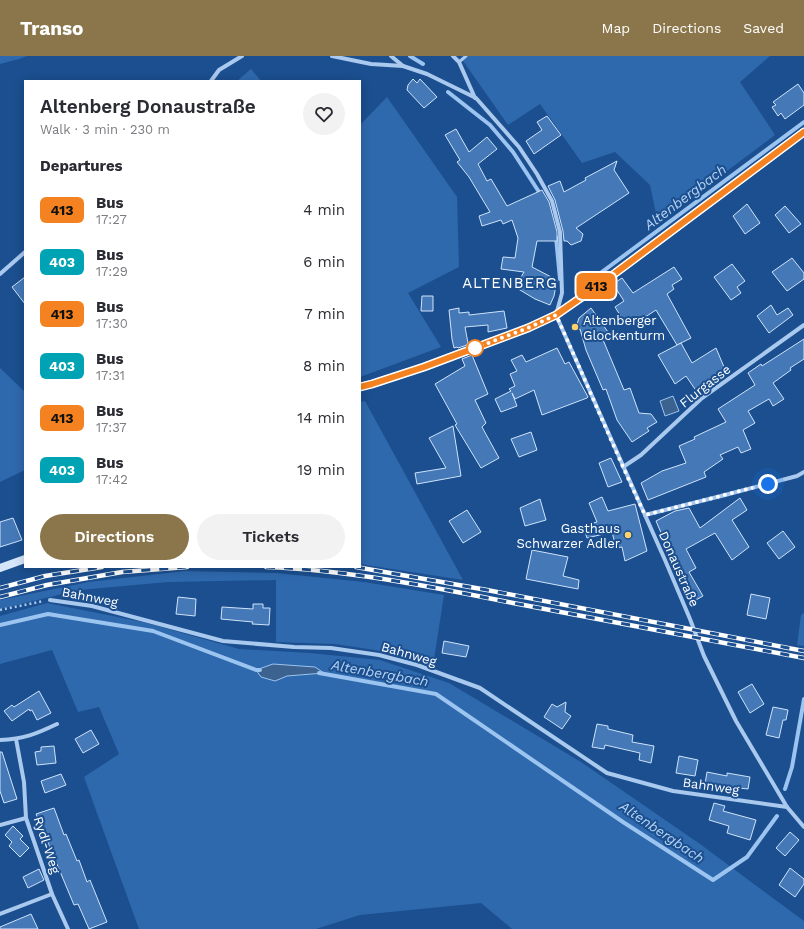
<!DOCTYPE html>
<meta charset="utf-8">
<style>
:root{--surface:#fff;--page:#f2f2f3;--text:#2b2b33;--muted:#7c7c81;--accent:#8a764a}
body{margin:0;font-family:"Work Sans",sans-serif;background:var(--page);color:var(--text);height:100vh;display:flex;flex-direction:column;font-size:15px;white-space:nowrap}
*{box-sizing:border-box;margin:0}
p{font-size:13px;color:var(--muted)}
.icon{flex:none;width:22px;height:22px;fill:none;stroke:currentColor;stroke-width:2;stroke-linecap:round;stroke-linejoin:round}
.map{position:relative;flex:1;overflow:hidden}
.side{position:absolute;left:24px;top:24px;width:337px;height:488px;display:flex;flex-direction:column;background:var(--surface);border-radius:0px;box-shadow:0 2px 10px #0003}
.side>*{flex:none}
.badge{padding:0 8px;border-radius:6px;font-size:14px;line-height:26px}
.you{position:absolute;width:20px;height:20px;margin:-10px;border:3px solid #fff;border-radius:50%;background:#1a73e8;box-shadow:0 0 0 6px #1a73e833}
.map>.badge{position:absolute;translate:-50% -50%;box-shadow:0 0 0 2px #fff}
h2{padding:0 16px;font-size:15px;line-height:36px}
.round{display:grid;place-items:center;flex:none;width:42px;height:42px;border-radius:21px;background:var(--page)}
.head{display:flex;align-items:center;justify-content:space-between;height:68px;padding:0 16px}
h1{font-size:19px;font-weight:600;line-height:30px}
.primary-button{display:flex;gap:8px;margin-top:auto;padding:8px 16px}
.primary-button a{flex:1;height:46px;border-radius:24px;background:var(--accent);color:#fff;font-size:16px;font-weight:600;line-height:46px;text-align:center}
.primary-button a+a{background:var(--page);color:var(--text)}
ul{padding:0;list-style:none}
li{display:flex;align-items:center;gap:12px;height:52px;padding:0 16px}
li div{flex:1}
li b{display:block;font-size:15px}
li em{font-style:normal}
li .badge{min-width:44px;font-weight:700;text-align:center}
header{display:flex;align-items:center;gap:24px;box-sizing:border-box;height:56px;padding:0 20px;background:var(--accent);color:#fff}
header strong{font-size:19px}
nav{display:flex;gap:22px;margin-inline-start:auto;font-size:14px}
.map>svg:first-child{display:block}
</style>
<header>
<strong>Transo</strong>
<nav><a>Map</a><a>Directions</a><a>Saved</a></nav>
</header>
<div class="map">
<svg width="804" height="873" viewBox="0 0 804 873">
<rect width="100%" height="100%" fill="#1b4f8f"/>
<g fill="#2e69ad">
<path d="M0 0H27L19 3 0 8Z"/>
<path d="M463 0H770L740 26 775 79 658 167 650 129 615 96 582 107 540 48 508 69 461 2Z"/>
<path d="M251 13 261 25H237Z"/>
<path d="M387 41 457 141 459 211 408 237 441 291 360 321V69Z"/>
<path d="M0 312 25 336V414L0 426Z"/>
<path d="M365 345 463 524 360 508V346Z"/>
<path d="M185 515 276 517 364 526 444 539 434 603 335 588 276 586V524L168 526 79 534 0 553V544L89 526Z"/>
<path d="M47 547 143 566 239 593 310 597 380 604 449 627 581 706 700 788 804 865V873H512L481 847 360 859 316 873H139L84 721 119 698 99 651 78 656 52 594 0 608V560Z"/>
<path d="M804 557V590L797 589 801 559Z"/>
</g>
<g fill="#3c6290" stroke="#9cc4f0">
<path d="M673 340 679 355 665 360 660 345Z"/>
<path d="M273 608 315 611 324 617 287 620 275 625 261 621 256 614Z"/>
</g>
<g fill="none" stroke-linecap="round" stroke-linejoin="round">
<g stroke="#9cc4f0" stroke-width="4">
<path d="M410 0 423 8"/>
<path d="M448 36 490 69 513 96 541 139"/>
<path d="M556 181 560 223"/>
<path d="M579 233 804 66"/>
<path d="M0 569 48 558 153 575 256 614H260"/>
<path d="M319 617 436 638 623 766 713 824 747 801 777 760"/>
<path d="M785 733 792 711 804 643"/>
</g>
</g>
<g fill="#4478b7" stroke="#cfe3fa">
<path d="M413 23 417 27 420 23 437 41 424 52 407 34 408 29Z"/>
<path d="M798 28 804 37V49L785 63 781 57 778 60 772 51 776 49 773 46Z"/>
<path d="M547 60 561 79 534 98 526 85 542 74 537 66Z"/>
<path d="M456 73 469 96 487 81 497 93 478 108 487 125 491 123 507 150 542 134 549 146 557 176V185H537L532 211 557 224 554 240 550 249 535 243 515 231 524 216 501 213 503 201 515 202 518 182 512 164 503 168 501 164 482 170 479 160 490 156 469 121 457 106 460 104 445 79Z"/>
<path d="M617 105 614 114 629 137 576 172 583 178 581 185 571 189 567 185H564L563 175 555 144 548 130 560 125 564 136 586 124 585 122Z"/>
<path d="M747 148 760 167 745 178 733 160Z"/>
<path d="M785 150 801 168 789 177 775 159Z"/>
<path d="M792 202 804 217V223L787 235 772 216Z"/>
<path d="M732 208 745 225 737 231 741 237 731 244 714 221Z"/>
<path d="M674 211 682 223 672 229 674 233 667 238 691 282 677 289 656 254 633 269 630 264 625 267 615 251 624 245 613 228 622 222 633 237Z"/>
<path d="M25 221V248L12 231Z"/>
<path d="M422 240H433V255H421Z"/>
<path d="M771 249 777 259 788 252 793 259 769 277 757 260Z"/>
<path d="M459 252V257L469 256V259L504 255 507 272 488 276V269L465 271 468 287 467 288V289L458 292 457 291 454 292 452 283 449 254Z"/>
<path d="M591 252 608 276 601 279 624 334 630 332 639 357 651 358 657 366 647 372 649 375 632 386 617 364 606 333 603 334 586 294 580 273 575 274 579 262Z"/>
<path d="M804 283V303L790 312 791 314 773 327 784 343 773 350 769 343 748 355 755 367 743 374 751 393 741 397 738 391 720 399 723 403 704 416 706 421 648 444 641 427 662 415 686 407 679 390 695 383 694 381 726 366 718 353 755 329 748 317 761 308 762 310Z"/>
<path d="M681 287 692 307 716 292 724 311 722 318 697 336 686 320 675 328 658 299Z"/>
<path d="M557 292 565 308 569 306 588 341 587 342 542 359 534 334 515 343 512 337 517 350 501 356 495 343 511 335 509 333 515 330 510 318 517 315 511 304 522 299 526 306Z"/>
<path d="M472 299 488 338 475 344 486 367 482 371 499 402 481 412 455 369 457 368 435 328 465 310 462 303Z"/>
<path d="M453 370 461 420 417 428 415 417 446 412 429 382Z"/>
<path d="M531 376 537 394 519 401 511 383Z"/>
<path d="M611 402 622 426 608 431 599 407Z"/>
<path d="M602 441 608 455 635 448 647 495 625 505 622 491 616 492 612 476 587 482 583 470 597 466 589 447Z"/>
<path d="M740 442 747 454 732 464 749 491 732 504 715 477 686 493 696 512 689 516 703 540 694 545 681 522 679 523 674 511 676 510 669 498H670L656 465 675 455 689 452 700 472Z"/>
<path d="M540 443 546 464 525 470 520 452Z"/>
<path d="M467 454 481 476 463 487 449 465Z"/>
<path d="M13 462 22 484 0 491V466Z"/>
<path d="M783 475 795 491 779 503 767 487Z"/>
<path d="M532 494 568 501 563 520 579 524 578 533 526 523Z"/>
<path d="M751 538 770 542 766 563 747 559Z"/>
<path d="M178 541 196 543 195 560 176 558Z"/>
<path d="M253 548H263V552H270L269 569 252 568 253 566 221 563 222 551 253 553Z"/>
<path d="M444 585 469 590 466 601 442 597Z"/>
<path d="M752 628 764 648 750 657 738 636Z"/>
<path d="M39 635 51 657 37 664 32 654 30 655 29 653 12 665 4 655 12 649 14 651Z"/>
<path d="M566 646 565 656 571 660 562 673 544 661 552 648 557 651Z"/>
<path d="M773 651 788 654 786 664H783L779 682 766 679Z"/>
<path d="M597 668 608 670V673L633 679 632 686 654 690 651 707 639 704 640 697 605 689 604 693 592 691Z"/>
<path d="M91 674 99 688 83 697 75 683Z"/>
<path d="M54 690 56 707 37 709 35 696 41 695V691Z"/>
<path d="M0 696H2L17 743 4 747 0 735Z"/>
<path d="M679 700 698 704 695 720 676 717Z"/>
<path d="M707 716 727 720V717L750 721 748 733 705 728Z"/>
<path d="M61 718 66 729 45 737 41 725Z"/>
<path d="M714 747 725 750 723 755 756 764 750 784 727 777 729 770 709 764Z"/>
<path d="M54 752 64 779 66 778 77 805 79 804 87 826 90 824 107 866 89 873 78 848 74 849 36 758Z"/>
<path d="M13 770 23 780 20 783 29 792 20 801 9 790 12 786 5 779Z"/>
<path d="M790 776 799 784 785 800 776 792Z"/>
<path d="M790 812 804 823V828L795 841 779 829Z"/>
<path d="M39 813 44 824 28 832 23 821Z"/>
<path d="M31 858 38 873H0V871Z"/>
</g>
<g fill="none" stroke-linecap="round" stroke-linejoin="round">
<path stroke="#a9c9ee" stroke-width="2.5" stroke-dasharray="2 3" stroke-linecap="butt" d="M0 554 44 545"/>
<path stroke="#a9c9ee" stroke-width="3" d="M459 6 466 0"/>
<g stroke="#a9c9ee" stroke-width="4">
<path d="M332 0 371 8 403 10"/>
<path d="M391 0 403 10 427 18 476 42 519 91 537 118 552 145 560 176 562 237 556 259 665 504 690 563 704 600 736 665 787 751 804 771"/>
<path d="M453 0 459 6 475 42"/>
<path d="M211 25 219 14 242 0"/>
<path d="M0 218 25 196"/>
<path d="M623 411 641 399 702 342 804 269"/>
<path d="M645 459 725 439 797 420 804 416"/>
<path d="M50 544 92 550 223 585 294 591 331 592 379 599 417 609 480 632 607 717 673 735 787 751"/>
<path d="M16 683 24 726 26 762 52 838 68 873"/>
<path d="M0 684C24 683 36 678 57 668"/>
<path d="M0 769 26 762"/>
<path d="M0 858 52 838"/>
</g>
<g stroke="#d6e6fa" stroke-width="8">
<path d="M360 331 372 328 424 311 528 272 556 259 602 227 804 76"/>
<path d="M0 512 25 503"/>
</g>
<defs>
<g id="rail">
<path d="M266 511C349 514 432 531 513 547 610 565 707 584 804 602"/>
<path d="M356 511 487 534 804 595"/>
<path d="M0 532 45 520 102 511"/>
<path d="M0 541 47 529 122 516 187 511"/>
</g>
</defs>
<use href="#rail" stroke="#fff" stroke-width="4.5"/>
<use href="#rail" stroke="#1b4f8f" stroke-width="3" stroke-dasharray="9" stroke-linecap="butt"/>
</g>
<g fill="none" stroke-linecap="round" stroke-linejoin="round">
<defs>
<path id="line" d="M360 331 372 328 424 311 528 272 556 259 602 227 804 76"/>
</defs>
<use href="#line" stroke="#fff" stroke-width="9"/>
<use href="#line" stroke="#f58220" stroke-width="6"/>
<path stroke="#fff" stroke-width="4" stroke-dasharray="0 7.2" d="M475 292 528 272 556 259C586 325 614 393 645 459L768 428"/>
</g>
<g fill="#ffd166" stroke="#1b4f8f" stroke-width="1.5">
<circle cx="575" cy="271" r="4"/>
<circle cx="628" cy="479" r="4"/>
</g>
<circle fill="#fff" stroke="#f58220" stroke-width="2" cx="475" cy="292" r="8"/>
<g text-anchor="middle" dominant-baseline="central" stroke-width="4" stroke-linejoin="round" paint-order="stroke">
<g font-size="13" fill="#fff" stroke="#1b4f8f" text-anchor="start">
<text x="583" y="264">Altenberger<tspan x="583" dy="15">Glockenturm</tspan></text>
<text x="620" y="472" text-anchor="end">Gasthaus<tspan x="620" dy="15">Schwarzer Adler</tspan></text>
</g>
<g font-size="13" fill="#fff" stroke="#1b4f8f">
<text transform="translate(705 330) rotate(-38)">Flurgasse</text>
<text transform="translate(679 513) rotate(66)">Donaustraße</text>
<text transform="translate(90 541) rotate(11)">Bahnweg</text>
<text transform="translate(409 598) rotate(16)">Bahnweg</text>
<text transform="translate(711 730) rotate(8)">Bahnweg</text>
<text transform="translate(47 789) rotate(72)">Rydl-Weg</text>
</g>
<g font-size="14" font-style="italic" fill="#b5d3f5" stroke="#1b4f8f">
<text transform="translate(685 141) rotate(-37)">Altenbergbach</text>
<text transform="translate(380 617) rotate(10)">Altenbergbach</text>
<text transform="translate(662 776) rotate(34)">Altenbergbach</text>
</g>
<g font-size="15" letter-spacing="1" fill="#fff" stroke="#1b4f8f">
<text x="510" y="227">ALTENBERG</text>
</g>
</g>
</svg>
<div class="you" style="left:768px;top:428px"></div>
<b class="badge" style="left:596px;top:230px;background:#f58220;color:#111">413</b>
<section class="side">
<div class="head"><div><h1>Altenberg Donaustraße</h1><p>Walk · 3 min · 230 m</p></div><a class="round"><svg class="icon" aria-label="heart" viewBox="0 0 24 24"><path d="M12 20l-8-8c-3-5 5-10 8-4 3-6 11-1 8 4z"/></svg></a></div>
<h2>Departures</h2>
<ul>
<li><span class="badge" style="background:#f58220;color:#111">413</span><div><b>Bus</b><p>17:27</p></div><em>4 min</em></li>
<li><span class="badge" style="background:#00a3b4;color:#fff">403</span><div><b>Bus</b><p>17:29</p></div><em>6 min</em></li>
<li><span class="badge" style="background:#f58220;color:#111">413</span><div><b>Bus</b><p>17:30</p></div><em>7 min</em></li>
<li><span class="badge" style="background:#00a3b4;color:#fff">403</span><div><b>Bus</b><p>17:31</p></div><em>8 min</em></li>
<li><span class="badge" style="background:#f58220;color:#111">413</span><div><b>Bus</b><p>17:37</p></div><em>14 min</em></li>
<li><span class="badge" style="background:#00a3b4;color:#fff">403</span><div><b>Bus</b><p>17:42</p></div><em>19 min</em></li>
</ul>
<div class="primary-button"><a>Directions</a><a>Tickets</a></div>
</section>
</div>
